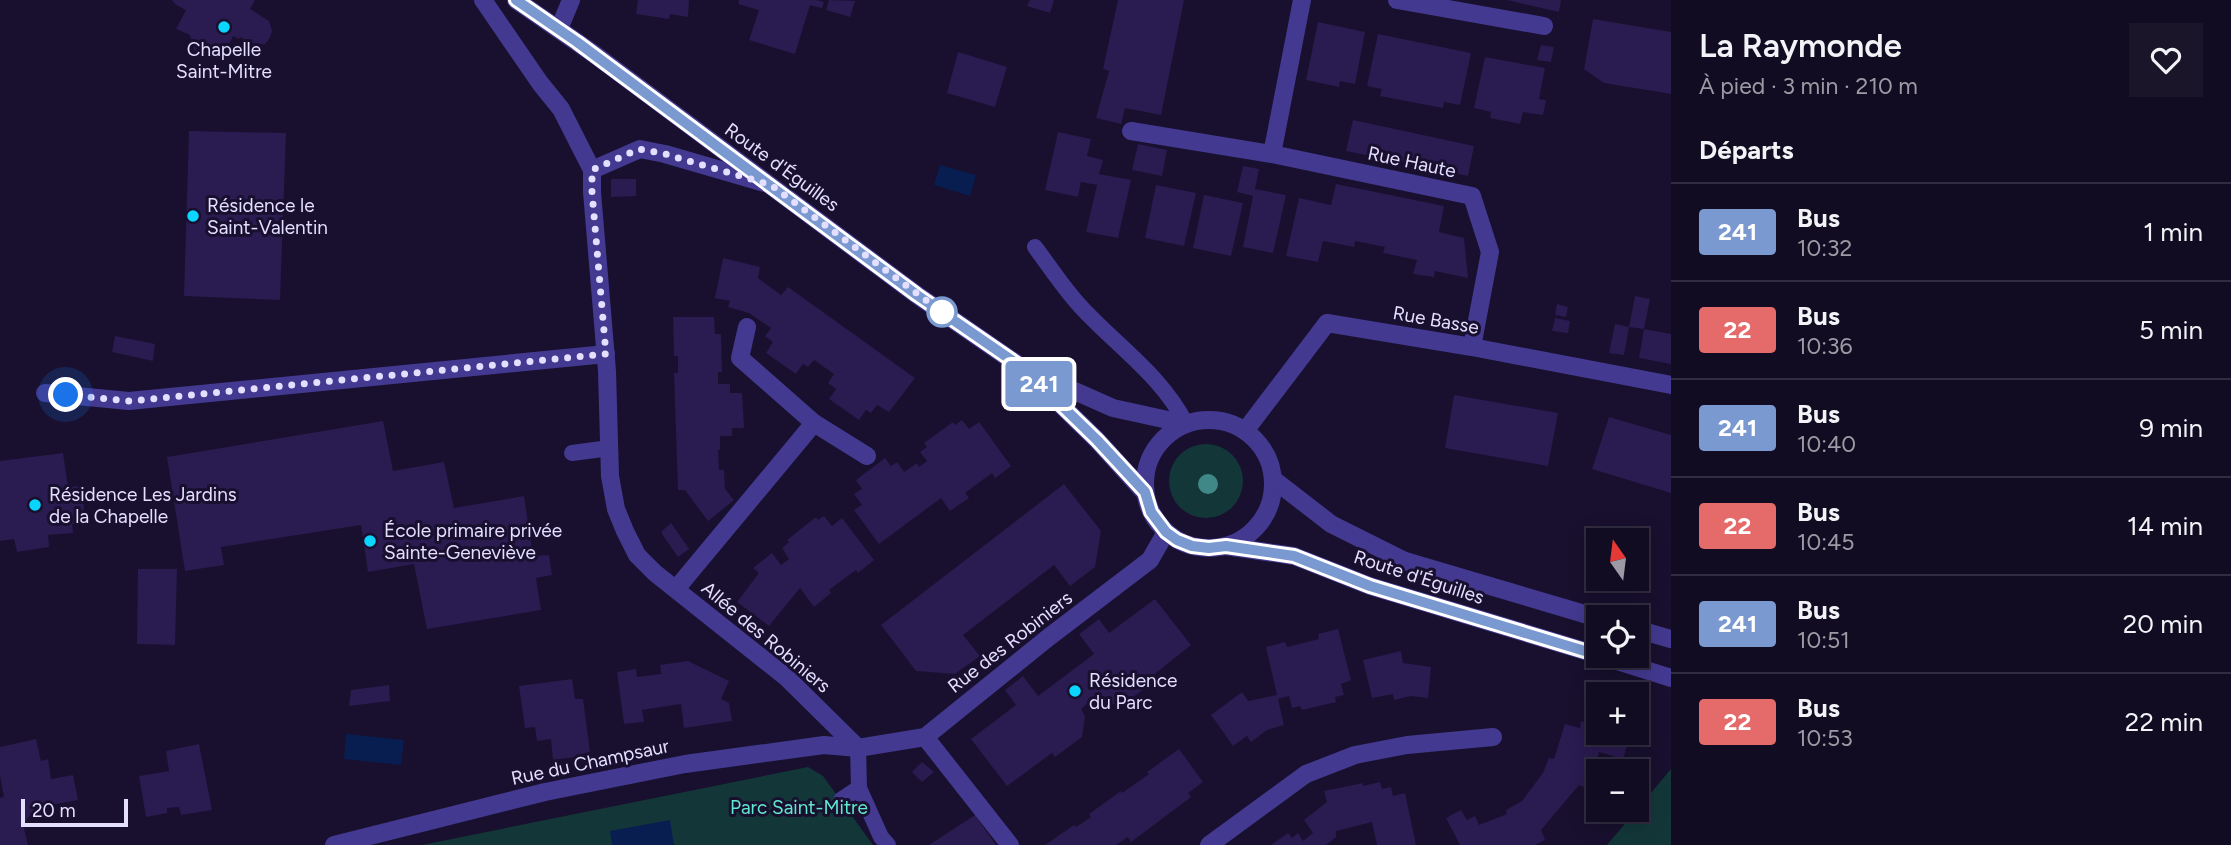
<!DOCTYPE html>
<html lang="fr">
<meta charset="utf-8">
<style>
:root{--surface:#120c22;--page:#1b152a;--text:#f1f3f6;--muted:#9c9ba5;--line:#312c40}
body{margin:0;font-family:Figtree,sans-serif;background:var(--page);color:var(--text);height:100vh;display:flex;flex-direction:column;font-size:26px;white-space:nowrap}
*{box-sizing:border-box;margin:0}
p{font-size:23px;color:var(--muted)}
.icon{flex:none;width:38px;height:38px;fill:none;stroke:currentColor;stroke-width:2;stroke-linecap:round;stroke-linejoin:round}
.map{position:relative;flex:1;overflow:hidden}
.details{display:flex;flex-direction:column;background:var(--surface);width:560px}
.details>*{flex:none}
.badge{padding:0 14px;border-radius:5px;font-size:24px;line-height:46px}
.needle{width:46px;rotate:346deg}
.fabs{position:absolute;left:1586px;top:528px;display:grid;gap:14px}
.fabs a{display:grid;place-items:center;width:63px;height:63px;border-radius:0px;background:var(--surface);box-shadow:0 4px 18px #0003,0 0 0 2px var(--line);font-size:35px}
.scale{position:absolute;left:21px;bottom:18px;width:107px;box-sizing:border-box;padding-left:7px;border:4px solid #e4deff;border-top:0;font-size:19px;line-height:24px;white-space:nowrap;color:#e4deff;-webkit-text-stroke:5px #18102e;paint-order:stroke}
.you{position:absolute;width:35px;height:35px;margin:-18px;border:5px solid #fff;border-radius:50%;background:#1a73e8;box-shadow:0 0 0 10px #1a73e833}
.map>.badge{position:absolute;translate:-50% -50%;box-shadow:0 0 0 4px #fff}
h2{padding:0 28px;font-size:26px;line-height:63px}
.round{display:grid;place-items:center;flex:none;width:74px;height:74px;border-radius:0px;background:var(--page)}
.headline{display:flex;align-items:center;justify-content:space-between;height:119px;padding:0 28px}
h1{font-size:33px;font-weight:600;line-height:52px}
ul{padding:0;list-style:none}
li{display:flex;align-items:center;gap:21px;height:98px;padding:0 28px;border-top:2px solid var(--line)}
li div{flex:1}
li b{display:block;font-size:26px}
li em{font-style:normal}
li .badge{min-width:77px;font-weight:700;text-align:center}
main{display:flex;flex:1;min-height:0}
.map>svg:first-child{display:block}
</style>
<main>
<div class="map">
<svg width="1671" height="845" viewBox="0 0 1671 845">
<rect width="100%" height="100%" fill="#18102e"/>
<g fill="#133739">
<circle cx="1206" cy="481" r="37"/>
<path d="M808 767 823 776 873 845H422Z"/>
<path d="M1671 769V845H1607Z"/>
</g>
<g fill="#081d50">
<path d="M940 165 976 175 970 196 934 185Z"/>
<path d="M346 734 404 740 401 765 344 759Z"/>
<path d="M670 820 674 845H612L610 831Z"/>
</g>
<g fill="#2a1b50">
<path d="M172 0H255L250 9 269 21 272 31 270 38 265 44H254L240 37 239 39 233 36 226 51 209 58 195 52 190 35 176 29 186 10 176 5Z"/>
<path d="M638 0H689L688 17 670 14 669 19 636 14Z"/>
<path d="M739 0H816L824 2 822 8 810 5 795 54 749 40 759 10 738 4Z"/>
<path d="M829 0 855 1 850 17 826 10Z"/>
<path d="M1030 0H1054L1050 13 1027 6Z"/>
<path d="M1118 0H1184L1161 115 1125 108 1121 124 1096 118 1109 71 1103 69Z"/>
<path d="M1507 0H1561L1559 12Z"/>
<path d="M1593 19 1671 32V94L1604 83 1584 69Z"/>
<path d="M1318 22 1365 32 1355 84 1340 81 1339 87 1306 80Z"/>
<path d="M1378 34 1471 53 1460 105 1444 102 1443 108 1411 102 1380 96 1382 89 1367 86Z"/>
<path d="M1541 45 1554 47 1551 62 1537 60Z"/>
<path d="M958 52 1007 67 995 107 947 93Z"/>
<path d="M1485 57 1545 68 1539 99 1546 100 1543 115 1523 112 1520 124 1490 118 1491 112 1474 108Z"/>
<path d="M1353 120 1474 146 1468 176 1346 151Z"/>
<path d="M189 131 286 133 280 300 184 296Z"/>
<path d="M1058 132 1091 139 1087 156 1103 160 1099 174 1131 180 1118 238 1086 232 1097 185 1081 182 1078 197 1045 190Z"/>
<path d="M1138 144 1167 150 1162 176 1132 170Z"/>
<path d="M1243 166 1259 169 1255 189 1286 195 1273 253 1243 247 1253 196 1237 192Z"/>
<path d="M611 179H636V196L611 197Z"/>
<path d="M1336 184 1444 206 1439 232 1464 238 1468 278 1435 271 1434 277 1413 274 1417 260 1383 253 1385 247 1355 241 1354 247 1323 241 1318 262 1286 256 1299 198 1331 205Z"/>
<path d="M1156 185 1196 193 1184 246 1145 238Z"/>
<path d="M1204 195 1243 203 1231 256 1193 248Z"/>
<path d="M723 258 760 267 758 278 781 295 788 287 915 378 889 412 877 405 871 413 866 410 859 420 829 399 836 389 828 383 834 374 814 360 808 367 803 364 796 374 766 353 773 342 765 336 771 328 749 313 728 307 730 301 715 298Z"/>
<path d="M1635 296 1650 299 1644 329 1629 327Z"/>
<path d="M1557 304 1568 307 1566 317 1555 315Z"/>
<path d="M673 317H714L715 334H721L722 372H718V384H730V393H742L744 428H732V436H720V450H718L719 470H724L725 489 734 500 708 521 685 490H678L674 373H678V356H674Z"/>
<path d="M1555 318 1570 321 1568 333 1552 331Z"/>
<path d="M1615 324 1629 327 1624 355 1609 353Z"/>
<path d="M1644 329 1671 334V364L1639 358Z"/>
<path d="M115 336 155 344 153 361 112 352Z"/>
<path d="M1454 395 1558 413 1548 466 1445 448Z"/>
<path d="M1609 417 1671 435V493L1592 469Z"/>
<path d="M962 420 969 429 979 422 1011 466 995 478 992 473 977 484 965 493 969 498 950 511 941 498 879 544 854 510 862 505 854 494 862 489 856 480 885 458 891 466 897 462 904 472 917 463 919 467 927 461 920 452 927 447 924 443 953 422 955 425Z"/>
<path d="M383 421 393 471 444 462 454 508 524 496 533 556 549 555 552 575 536 578 541 610 427 629 414 564 368 572 361 525 221 547 224 565 185 571 167 457Z"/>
<path d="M63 453 68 487 82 486 85 522 72 524 73 533 48 535 49 547 17 552 14 539 0 541V461Z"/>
<path d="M1064 484 1101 531 1095 567 1070 586 1054 565 963 635 980 656 955 674 916 671 881 625Z"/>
<path d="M824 516 832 526 842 518 874 560 858 573 856 570 829 590 831 593 814 607 800 588 769 626 737 602 759 573 753 568 772 553 781 565 789 559 782 548 789 542 787 540 816 517 818 520Z"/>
<path d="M671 523 689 549 678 557 662 534V531Z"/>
<path d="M138 569H177L175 645 137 644Z"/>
<path d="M1155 599 1191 645 1146 681 1150 685 1123 704H1101L1096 696 1081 709 1085 716 1082 737 1055 757 1052 753 1007 786 971 739 1016 705 1005 690 1023 676 1038 696 1094 654 1079 634 1099 619 1109 633Z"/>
<path d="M1338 629 1351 680 1341 684 1344 695 1335 697 1336 702 1302 710 1300 706 1292 708 1289 696 1278 699 1284 725 1267 730 1251 742 1247 736 1233 746 1211 715 1242 692 1248 701 1277 695 1266 647 1285 642 1287 647 1319 639 1318 634Z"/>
<path d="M1401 651 1403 663 1431 667 1428 698 1411 696 1394 700 1393 694 1372 698 1363 660Z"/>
<path d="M688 661 729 681 721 699 729 703 732 721 684 728 681 704 642 710 644 722 624 724 617 672 636 669 637 677 661 674 660 665Z"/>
<path d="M572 679 575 699H583L590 752 582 754V756L553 760 551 739 537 741 535 727 525 728 519 686Z"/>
<path d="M389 685 390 701 349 706 351 690Z"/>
<path d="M1594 710 1598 711V733H1631L1623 759 1599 752 1587 788 1579 785 1541 830 1545 840 1535 845H1460L1446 818 1461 810 1467 820 1475 816 1479 825 1507 814 1506 810 1522 801 1543 773 1549 758 1554 759 1565 724 1580 728 1581 721 1590 724Z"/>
<path d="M36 739 41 761 48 759 51 779 73 775 78 800 35 808 23 825 28 845H0V798L4 797 0 776V747Z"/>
<path d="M199 744 212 810 181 815 179 807 167 808V813L146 817 139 776 169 771 166 751Z"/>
<path d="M1179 749 1203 782 1188 793 1191 797 1131 842 1128 837 1116 845H1045L1074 825 1076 827 1091 817 1089 814 1121 791 1122 793 1149 774 1147 772Z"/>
<path d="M922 762 934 772 922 782 912 772Z"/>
<path d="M1380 782 1382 789 1391 787 1393 796 1405 793 1416 845H1377L1372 822 1336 831V837L1326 845H1271L1288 833 1292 838 1298 833 1303 841 1313 833 1304 820 1327 802 1324 791 1363 783V786Z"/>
<path d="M975 815 996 845H929Z"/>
</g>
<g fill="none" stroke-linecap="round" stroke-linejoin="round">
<g stroke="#433990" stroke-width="16">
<path d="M1035 247C1050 267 1064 289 1081 307 1117 346 1162 376 1186 424"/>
<path d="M572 453 610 448"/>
<path d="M858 748 859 788 881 837 888 845"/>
<path d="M841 800 859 788"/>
</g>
<g stroke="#433990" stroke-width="18">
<path d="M483 0 540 83 561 109 592 170V192L607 371 610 476 616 509 625 531 637 555 655 573 787 678 858 748"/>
<path d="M1302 0 1272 154 1472 196 1490 252 1472 347"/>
<path d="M1397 0 1544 26"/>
<path d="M559 29 571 0"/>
<path d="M1131 131 1272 154"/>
<path d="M592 170 640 149 665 154 765 183"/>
<path d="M747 327 740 358 814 423 867 456"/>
<path d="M45 393 129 401 606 354"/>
<path d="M1245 431 1327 323 1472 347 1671 385"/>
<path d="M676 589 814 423"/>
<path d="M925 737 1010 845"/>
<path d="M334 845 545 792 685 764 824 745 858 748 925 737 1049 637 1150 560 1166 532"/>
<path d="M1209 845 1306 774 1355 755 1407 745 1493 737"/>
</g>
<g stroke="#433990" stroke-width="18">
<path d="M516 0 594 54 917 295 1023 368 1097 440 1145 493"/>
<path d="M1034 373 1113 408 1186 424"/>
<circle cx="1209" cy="484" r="64"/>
<path d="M1273 479 1331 524 1405 561 1598 618"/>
<path d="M1225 546 1294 556 1370 586 1598 655"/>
<path d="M1636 629 1671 639"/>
<path d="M1601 656 1671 678"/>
</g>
</g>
<circle fill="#408787" cx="1208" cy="484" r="10"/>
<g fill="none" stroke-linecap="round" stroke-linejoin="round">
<defs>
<path id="line" d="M516 0 577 42 917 295 1023 368 1097 440 1145 492 1151 512 1166 532 1177 540 1192 546 1209 548 1226 546 1294 556 1370 586 1598 655"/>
</defs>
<use href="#line" stroke="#fff" stroke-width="16"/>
<use href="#line" stroke="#7a99d0" stroke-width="10"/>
<path stroke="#e4deff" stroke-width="7" stroke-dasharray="0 12.6" d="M66 395 130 401 606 354 592 192V170L639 149 665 154 771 185 942 312"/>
</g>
<g fill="#0ad5ff" stroke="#18102e" stroke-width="2.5">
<circle cx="224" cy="27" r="7"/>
<circle cx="193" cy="216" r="7"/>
<circle cx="35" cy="505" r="7"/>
<circle cx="370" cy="541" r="7"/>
<circle cx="1075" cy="691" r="7"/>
</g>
<circle fill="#fff" stroke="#7a99d0" stroke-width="3.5" cx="942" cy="312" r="14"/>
<g text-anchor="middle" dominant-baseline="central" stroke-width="6" stroke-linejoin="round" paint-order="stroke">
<g font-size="19" fill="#e4deff" stroke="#18102e" text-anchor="start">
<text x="224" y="49" text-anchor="middle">Chapelle<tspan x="224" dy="22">Saint-Mitre</tspan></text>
<text x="207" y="205">Résidence le<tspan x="207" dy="22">Saint-Valentin</tspan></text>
<text x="49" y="494">Résidence Les Jardins<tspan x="49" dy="22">de la Chapelle</tspan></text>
<text x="384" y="530">École primaire privée<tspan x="384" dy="22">Sainte-Geneviève</tspan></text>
<text x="1089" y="680">Résidence<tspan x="1089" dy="22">du Parc</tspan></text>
</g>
<g font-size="19" fill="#e4deff" stroke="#18102e">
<text transform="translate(1412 162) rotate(12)">Rue Haute</text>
<text transform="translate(782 167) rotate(36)">Route d'Éguilles</text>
<text transform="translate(1436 320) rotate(10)">Rue Basse</text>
<text transform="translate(1419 577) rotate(18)">Route d'Éguilles</text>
<text transform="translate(766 637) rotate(40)">Allée des Robiniers</text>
<text transform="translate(1010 642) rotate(-38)">Rue des Robiniers</text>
<text transform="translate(590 762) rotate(-12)">Rue du Champsaur</text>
</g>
<g font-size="19" fill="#61e8d0" stroke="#18102e">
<text x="799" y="807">Parc Saint-Mitre</text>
</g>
</g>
</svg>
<div class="fabs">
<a><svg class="needle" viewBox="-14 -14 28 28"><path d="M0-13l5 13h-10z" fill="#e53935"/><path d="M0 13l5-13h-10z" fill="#9c9ba5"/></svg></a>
<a><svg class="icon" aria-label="locate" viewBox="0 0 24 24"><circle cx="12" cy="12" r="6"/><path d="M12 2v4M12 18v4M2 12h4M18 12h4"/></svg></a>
<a>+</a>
<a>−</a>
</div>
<div class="scale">20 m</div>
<div class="you" style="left:66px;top:395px"></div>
<b class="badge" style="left:1039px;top:384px;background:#7a99d0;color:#fff">241</b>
</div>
<section class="details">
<div class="headline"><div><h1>La Raymonde</h1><p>À pied · 3 min · 210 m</p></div><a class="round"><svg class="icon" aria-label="heart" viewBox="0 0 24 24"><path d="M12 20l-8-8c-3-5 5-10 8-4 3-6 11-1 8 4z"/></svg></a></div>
<h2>Départs</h2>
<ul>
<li><span class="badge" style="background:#7a99d0;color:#fff">241</span><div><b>Bus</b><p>10:32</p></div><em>1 min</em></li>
<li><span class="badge" style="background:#e56a6a;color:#fff">22</span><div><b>Bus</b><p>10:36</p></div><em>5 min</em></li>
<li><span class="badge" style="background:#7a99d0;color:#fff">241</span><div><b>Bus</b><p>10:40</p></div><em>9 min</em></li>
<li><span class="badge" style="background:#e56a6a;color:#fff">22</span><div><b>Bus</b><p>10:45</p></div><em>14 min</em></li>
<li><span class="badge" style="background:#7a99d0;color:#fff">241</span><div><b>Bus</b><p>10:51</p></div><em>20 min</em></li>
<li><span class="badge" style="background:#e56a6a;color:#fff">22</span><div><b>Bus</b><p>10:53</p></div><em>22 min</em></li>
</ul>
</section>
</main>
